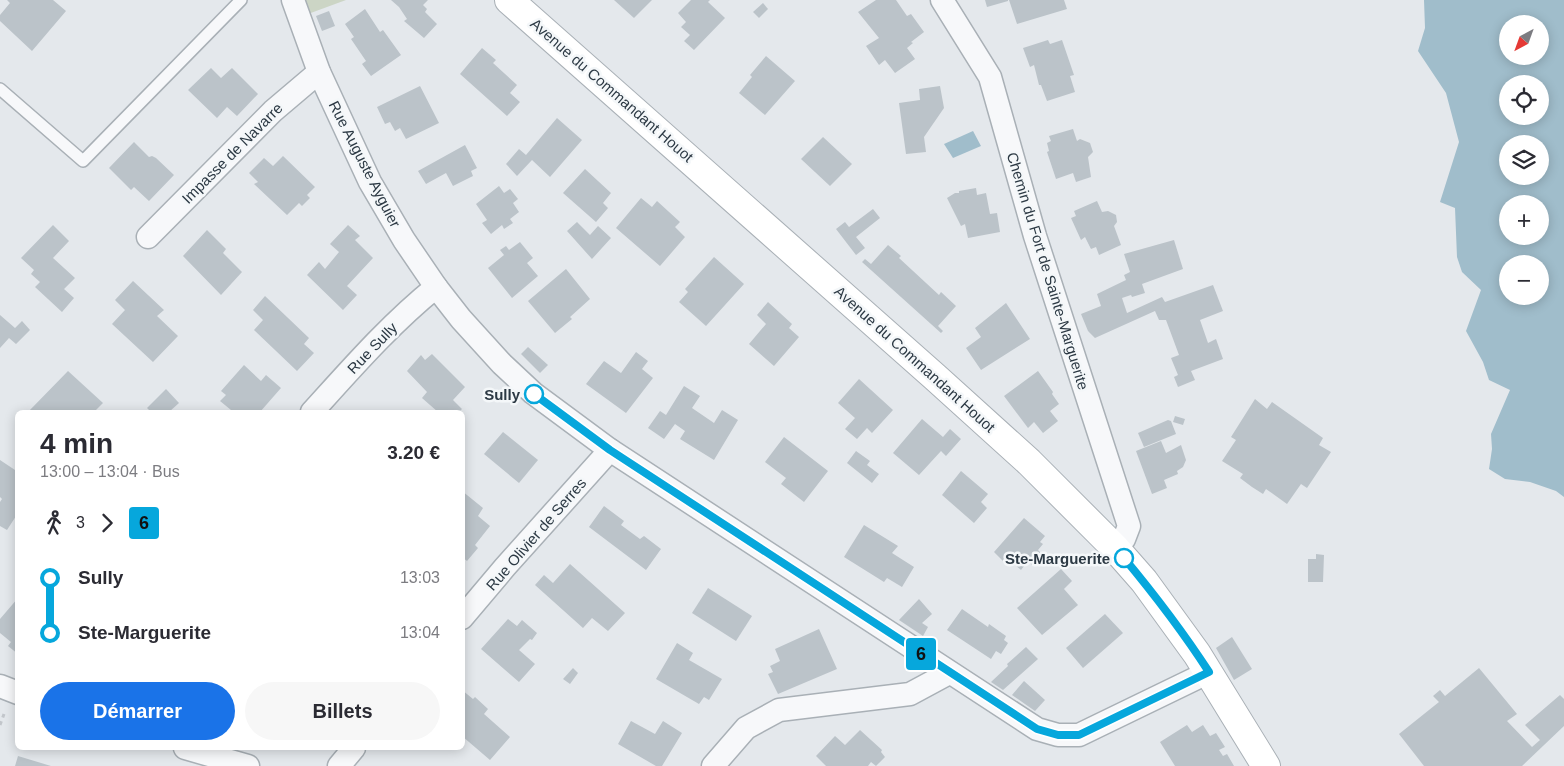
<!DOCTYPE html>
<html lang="fr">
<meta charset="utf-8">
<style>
:root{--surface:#fff;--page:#f7f7f7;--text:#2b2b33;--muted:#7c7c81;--accent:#1a73e8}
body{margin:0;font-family:Arial,sans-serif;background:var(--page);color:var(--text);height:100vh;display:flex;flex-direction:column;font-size:19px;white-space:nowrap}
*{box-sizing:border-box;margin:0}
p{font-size:16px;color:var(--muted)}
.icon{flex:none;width:28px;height:28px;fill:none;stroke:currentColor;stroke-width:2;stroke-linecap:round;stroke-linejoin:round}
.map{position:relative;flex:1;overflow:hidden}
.details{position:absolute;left:15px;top:410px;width:450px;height:340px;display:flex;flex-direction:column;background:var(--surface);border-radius:8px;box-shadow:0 2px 12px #0003}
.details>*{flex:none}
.badge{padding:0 10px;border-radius:4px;font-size:18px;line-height:32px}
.needle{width:32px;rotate:221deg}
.buttons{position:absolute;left:1499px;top:15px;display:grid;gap:10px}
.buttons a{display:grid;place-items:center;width:50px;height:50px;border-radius:50%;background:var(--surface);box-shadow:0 2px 12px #0003;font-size:25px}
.map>.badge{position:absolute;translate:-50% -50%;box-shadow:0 0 0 2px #fff}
.legs{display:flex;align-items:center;gap:8px;height:55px;padding:0 25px;font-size:16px}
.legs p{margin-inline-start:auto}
.summary{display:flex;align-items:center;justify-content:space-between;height:85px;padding:0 25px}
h1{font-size:28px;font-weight:700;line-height:38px}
.primary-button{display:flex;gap:10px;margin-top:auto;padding:10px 25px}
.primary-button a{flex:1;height:58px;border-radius:30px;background:var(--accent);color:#fff;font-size:20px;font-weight:700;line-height:58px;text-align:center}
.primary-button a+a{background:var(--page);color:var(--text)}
ul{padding:0 25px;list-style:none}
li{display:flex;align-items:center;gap:18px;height:55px;font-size:19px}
li i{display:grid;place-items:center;width:8px;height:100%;margin:0 6px;background:currentColor}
li i::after{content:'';width:12px;height:12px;margin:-6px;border:4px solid;border-radius:50%;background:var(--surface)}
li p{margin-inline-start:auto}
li:first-child i{background:linear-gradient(#0000 50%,currentColor 0)}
li:last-child i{background:linear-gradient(currentColor 50%,#0000 0)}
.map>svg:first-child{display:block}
</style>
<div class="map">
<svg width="1564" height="766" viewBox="0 0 1564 766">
<rect width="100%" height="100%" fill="#e4e8ec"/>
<path fill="#ccd5c5" d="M302 0H346L308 14Z"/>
<g fill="#a0bdcb" fill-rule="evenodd">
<path d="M1424 0H1564V497L1556 491 1530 482 1505 479 1489 469 1492 449 1491 434 1510 390 1489 380 1483 362 1466 331 1481 290 1462 272 1457 257 1455 208 1440 202 1459 142 1446 93 1418 51 1425 28ZM1508 24H1540V56H1508ZM1508 84H1540V116H1508ZM1508 144H1540V176H1508ZM1508 204H1540V236H1508ZM1508 264H1540V296H1508Z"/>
<path d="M973 131 981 146 953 158 944 144Z"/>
</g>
<g fill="#bbc3c9">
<path d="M7 0H53L66 11 32 51 0 21V15L10 3Z"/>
<path d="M391 0H428L423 5 427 9 425 12 437 24 424 38 404 21 407 19 399 7Z"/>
<path d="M614 0H652L634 18Z"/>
<path d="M691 0H710L708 2 725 18 694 50 684 41 690 35 681 27 686 22 678 13Z"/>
<path d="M876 0H896L907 16 911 14 924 32 911 42 913 43 907 48 915 59 895 73 885 60 879 65 866 46 879 38 858 12Z"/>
<path d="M985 0H1008V1L987 7Z"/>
<path d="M1009 0H1064L1067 9 1017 24Z"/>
<path d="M763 3 768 9 759 18 753 12Z"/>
<path d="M365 9 380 32 383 30 401 55 371 76 362 64 366 61 351 39 354 37 345 24Z"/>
<path d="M329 11 335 26 322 31 316 16Z"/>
<path d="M1048 40 1050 44 1062 40 1074 75 1070 76 1075 92 1047 101 1041 85H1039L1034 65 1030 67 1023 48Z"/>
<path d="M482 48 496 60 493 63 517 85 510 93 520 102 507 116 460 74Z"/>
<path d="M766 56 795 81 765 115 739 93 752 77 750 75Z"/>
<path d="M211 68 221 78 232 68 258 94 237 116 227 107 217 118 188 90Z"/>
<path d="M420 86 439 123 406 139 400 128 395 131 390 122 385 124 377 107Z"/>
<path d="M940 86 944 108 924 137 926 152 906 154 899 103 920 100 919 89Z"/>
<path d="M557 118 582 140 550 177 532 160 517 176 506 164 519 149 526 155Z"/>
<path d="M1073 129 1077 141 1080 139 1090 143 1093 152 1088 157 1091 177 1076 182 1073 173 1056 179 1047 152 1049 151 1047 143 1051 141 1049 136Z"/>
<path d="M823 137 852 164 830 186 801 159Z"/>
<path d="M134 142 149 157 152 156 156 158 174 175 149 201 134 187 131 190 109 168Z"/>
<path d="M465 145 477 168 471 171 473 176 453 186 446 173 426 184 418 171Z"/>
<path d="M283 156 315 187 307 195 310 198 302 206 299 203 287 215 254 184 258 182 249 173 264 158 273 166Z"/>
<path d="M585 169 611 193 603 203 608 208 596 222 563 193Z"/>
<path d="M499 186 504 193 510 189 518 199 513 203 519 212 510 219 513 223 504 229 502 225 491 234 482 223 487 220 476 204Z"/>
<path d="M976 188 977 195 986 193 990 214 997 213 1000 232 968 238 965 224 961 226 947 198 955 193H959V191Z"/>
<path d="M641 198 652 207 657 201 680 222 675 227 685 237 660 266 616 228Z"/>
<path d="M1097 201 1102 212 1108 211 1116 215 1117 222 1114 226 1121 245 1099 255 1096 247 1091 249 1085 237 1081 240 1071 218 1076 216 1074 211Z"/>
<path d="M873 209 880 218 856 237 865 248 856 255 836 229 845 222 849 227Z"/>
<path d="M577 222 590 235 598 226 611 238 592 259 567 231Z"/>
<path d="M53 225 69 241 53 258 75 278 64 289 74 298 62 312 35 287 40 282 31 274 34 270 21 258Z"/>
<path d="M348 225 360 236 355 240 373 258 347 286 357 295 343 310 307 275 319 262 325 269 339 252 330 244Z"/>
<path d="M207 230 226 249 223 253 242 272 221 295 183 256Z"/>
<path d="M1174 240 1183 269 1142 284 1145 293 1132 297 1131 295 1122 298 1127 313 1162 297 1165 302 1213 285 1223 311 1200 320 1208 343 1216 339 1223 359 1191 371 1195 380 1178 387 1174 377 1178 375 1171 358 1179 355 1166 320H1159L1155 311 1095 338 1088 331 1081 314 1101 306 1097 294 1126 280 1124 275 1130 272 1124 254Z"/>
<path d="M520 242 533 258 527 263 538 276 512 298 488 268 504 255 500 250 506 246 509 250Z"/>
<path d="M888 245 901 256 899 258 939 295 941 292 956 306 938 326 943 331 941 333 862 262 865 259 871 264Z"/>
<path d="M714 257 744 284 706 326 679 302 688 292 685 289Z"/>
<path d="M566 269 590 299 570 317 572 319 555 333 528 301Z"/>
<path d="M133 281 164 310 157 316 178 336 153 362 112 324 125 310 115 300Z"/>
<path d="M265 296 309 338 304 344 314 353 297 371 254 330 263 320 253 310Z"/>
<path d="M768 302 792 324 789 328 799 337 774 366 749 344 766 324 757 315Z"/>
<path d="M1006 303 1030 339 981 370 966 348 981 337 975 328Z"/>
<path d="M0 315 15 328 22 321 30 330 16 344 9 338 0 348Z"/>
<path d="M528 347 548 365 540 373 521 354Z"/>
<path d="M636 352 648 361 642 369 653 378 626 413 586 384 604 361 621 373Z"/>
<path d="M432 354 465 387 453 400 462 409 459 412H438L422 398 427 392 407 371 421 355 425 360Z"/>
<path d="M244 365 261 381 266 375 281 388 260 412 254 411 252 412H229L231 410 220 401 226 395 221 391Z"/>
<path d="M68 371 103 403 95 411 96 412H30L29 411Z"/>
<path d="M1038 371 1053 392 1052 394 1059 404 1050 411 1058 421 1043 433 1034 422 1028 428 1004 396Z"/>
<path d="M859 379 893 410 872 433 867 428 857 439 845 429 855 418 838 403Z"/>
<path d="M684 386 700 396 692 408 714 423 722 410 738 420 714 460 680 439 685 431 675 424 664 439 648 428 660 411 666 415Z"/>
<path d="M166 389 179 403 169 412H151L147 408Z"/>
<path d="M1255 399 1267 409 1272 402 1323 438 1319 445 1331 452 1307 488 1301 484 1287 504 1266 489 1263 494 1252 487 1240 478 1243 474 1222 461 1236 440 1231 437Z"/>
<path d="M1175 416 1185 419 1183 425 1173 422Z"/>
<path d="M922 419 943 437 950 429 961 439 946 456 941 451 919 475 893 453Z"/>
<path d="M1168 420 1171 421 1176 434 1144 447 1138 433Z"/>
<path d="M503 432 538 460 519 483 484 454Z"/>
<path d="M784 437 828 471 804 502 781 484 786 478 765 462Z"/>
<path d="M1161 441 1166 453 1181 445 1186 460 1183 467 1177 471 1178 474 1164 480 1167 488 1152 494 1136 451Z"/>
<path d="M856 451 870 461 867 465 879 474 872 483 847 463Z"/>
<path d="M0 460 18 472V513L7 530 0 526V502L2 499 0 497Z"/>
<path d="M961 471 988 494 981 502 987 508 974 523 942 495Z"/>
<path d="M462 491 483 508 478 516 490 526 475 545 478 548 467 561 462 557Z"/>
<path d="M604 506 624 521 621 525 640 539 644 536 661 549 646 570 589 527Z"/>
<path d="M1024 518 1045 536 1040 542 1043 544 1038 550 1042 554 1032 565 1028 561 1021 570 1007 558 1004 562 994 552Z"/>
<path d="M864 525 898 546 892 553 914 567 902 587 887 578 884 582 844 557Z"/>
<path d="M1316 554 1324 555 1323 582H1308V559H1316Z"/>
<path d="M570 564 625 613 608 631 592 618 583 628 535 585 544 575 553 583Z"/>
<path d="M1061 569 1072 581 1064 589 1078 605 1042 635 1017 608Z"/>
<path d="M708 588 752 616 736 641 692 613Z"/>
<path d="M18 598V654L8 646 11 642 0 633V619Z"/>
<path d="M919 599 932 614 922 623 928 627 923 636 899 620Z"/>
<path d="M962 609 988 627 989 624 1006 636 1004 640 1008 643 1001 654 996 651 991 659 947 630Z"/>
<path d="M1105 614 1123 633 1083 668 1066 648Z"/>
<path d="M508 619 517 626 522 620 537 633 532 640 530 639 519 650 535 664 519 682 481 649Z"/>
<path d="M819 629 837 669 778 694 768 674 773 672 770 666 780 661 775 649Z"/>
<path d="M1232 637 1252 669 1234 680 1216 648Z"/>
<path d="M677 643 693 653 689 660 722 679 709 700 704 697 699 704 656 679Z"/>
<path d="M1026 647 1038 659 1003 690 991 682 1008 666 1007 664Z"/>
<path d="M573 668 578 673 570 684 563 679Z"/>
<path d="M1479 668 1517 714 1507 721 1532 747 1540 740 1525 725 1560 695 1564 699V726L1522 766H1424L1399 734 1439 702 1433 696 1440 690 1445 696Z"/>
<path d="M1024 681 1045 700 1035 711 1012 695Z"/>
<path d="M462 690 473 699 475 697 488 709 484 714 510 737 490 760 462 736 464 728 462 727Z"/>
<path d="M631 721 655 734 663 721 682 733 662 766H656L618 744Z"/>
<path d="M1187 725 1192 732 1203 725 1210 736 1216 733 1225 747 1219 750 1223 756 1227 754 1234 766H1175L1160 742Z"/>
<path d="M860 730 882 750 881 752 885 757 876 766 871 762 868 766H826L816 756 835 736 845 745Z"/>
<path d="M18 756 51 766H15Z"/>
</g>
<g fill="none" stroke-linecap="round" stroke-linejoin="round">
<defs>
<path id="service" d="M0 89 83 161 241 0"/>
<g id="minor">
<path d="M293 0 319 72 370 182 404 240 436 287 461 319 502 364 533 393 610 450 1037 729 1058 735H1079L1209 672"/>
<path d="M942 0 990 77 1035 236 1129 526 1124 539 1115 548"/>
<path d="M148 237 273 111 319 72"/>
<path d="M312 412C351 369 390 324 436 287"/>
<path d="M462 618 505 567 610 450"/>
<path d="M0 686 18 693"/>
<path d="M185 748 248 766"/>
<path d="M339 766 354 748"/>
<path d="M713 766 746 728 779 710 910 694 949 673"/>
</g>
<path id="secondary" d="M509 0 935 377 1029 462 1115 548 1144 581 1197 654 1266 766"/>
</defs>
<use href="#service" stroke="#a9b0b6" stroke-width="14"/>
<use href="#minor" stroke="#a9b0b6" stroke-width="25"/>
<use href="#secondary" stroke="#a9b0b6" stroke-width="30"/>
<path stroke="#c2c6cb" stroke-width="3" stroke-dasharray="4 4" stroke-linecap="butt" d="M0 725 4 714"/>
<use href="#service" stroke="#f7f8fa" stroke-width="11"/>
<use href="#minor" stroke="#f7f8fa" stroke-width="22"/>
<use href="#secondary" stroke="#fff" stroke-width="28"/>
</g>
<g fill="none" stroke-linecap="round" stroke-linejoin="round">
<defs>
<path id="line-1" d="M534 394 610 450 1037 729 1058 735H1079L1209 672C1183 632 1154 594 1124 558"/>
</defs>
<use href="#line-1" stroke="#fff" stroke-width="11"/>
<use href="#line-1" stroke="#06a7dc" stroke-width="8"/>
</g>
<g fill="#fff" stroke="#06a7dc" stroke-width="2.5">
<circle cx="534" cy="394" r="9"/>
<circle cx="1124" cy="558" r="9"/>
</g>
<g text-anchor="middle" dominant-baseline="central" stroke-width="5" stroke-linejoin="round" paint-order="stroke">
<g font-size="15" fill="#2c3944" stroke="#f4f7f9">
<text transform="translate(612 90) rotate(41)">Avenue du Commandant Houot</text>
<text transform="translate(232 153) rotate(-45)">Impasse de Navarre</text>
<text transform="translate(365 164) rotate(63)">Rue Auguste Ayguier</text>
<text transform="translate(1048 271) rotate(73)">Chemin du Fort de Sainte-Marguerite</text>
<text transform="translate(372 348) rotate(-46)">Rue Sully</text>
<text transform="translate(915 359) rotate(42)">Avenue du Commandant Houot</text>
<text transform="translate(536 534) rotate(-49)">Rue Olivier de Serres</text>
</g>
<g font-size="15" font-weight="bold" fill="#2c3944" stroke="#f4f7f9" text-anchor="end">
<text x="520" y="394">Sully</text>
<text x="1110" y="558">Ste-Marguerite</text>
</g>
</g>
</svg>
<div class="buttons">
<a><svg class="needle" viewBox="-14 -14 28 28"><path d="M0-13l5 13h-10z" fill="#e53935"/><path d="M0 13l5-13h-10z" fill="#7c7c81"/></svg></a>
<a><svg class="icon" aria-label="locate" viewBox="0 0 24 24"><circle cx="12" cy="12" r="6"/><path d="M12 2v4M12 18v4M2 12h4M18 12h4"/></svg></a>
<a><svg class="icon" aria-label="layers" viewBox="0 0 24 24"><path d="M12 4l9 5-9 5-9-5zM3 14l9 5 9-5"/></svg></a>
<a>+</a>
<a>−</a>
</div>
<b class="badge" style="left:921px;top:654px;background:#06a7dc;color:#111">6</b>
<section class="details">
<div class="summary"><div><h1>4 min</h1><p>13:00 – 13:04 · Bus</p></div><b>3.20 €</b></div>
<div class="legs"><svg class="icon" aria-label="walk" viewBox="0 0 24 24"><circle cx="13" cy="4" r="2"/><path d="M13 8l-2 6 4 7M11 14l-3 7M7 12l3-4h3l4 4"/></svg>3<svg class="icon" aria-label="forward" viewBox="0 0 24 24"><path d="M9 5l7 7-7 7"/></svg><b class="badge" style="background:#06a7dc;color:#111">6</b></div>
<ul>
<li><i style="color:#06a7dc"></i><b>Sully</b><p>13:03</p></li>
<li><i style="color:#06a7dc"></i><b>Ste-Marguerite</b><p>13:04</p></li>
</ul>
<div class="primary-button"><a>Démarrer</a><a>Billets</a></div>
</section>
</div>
